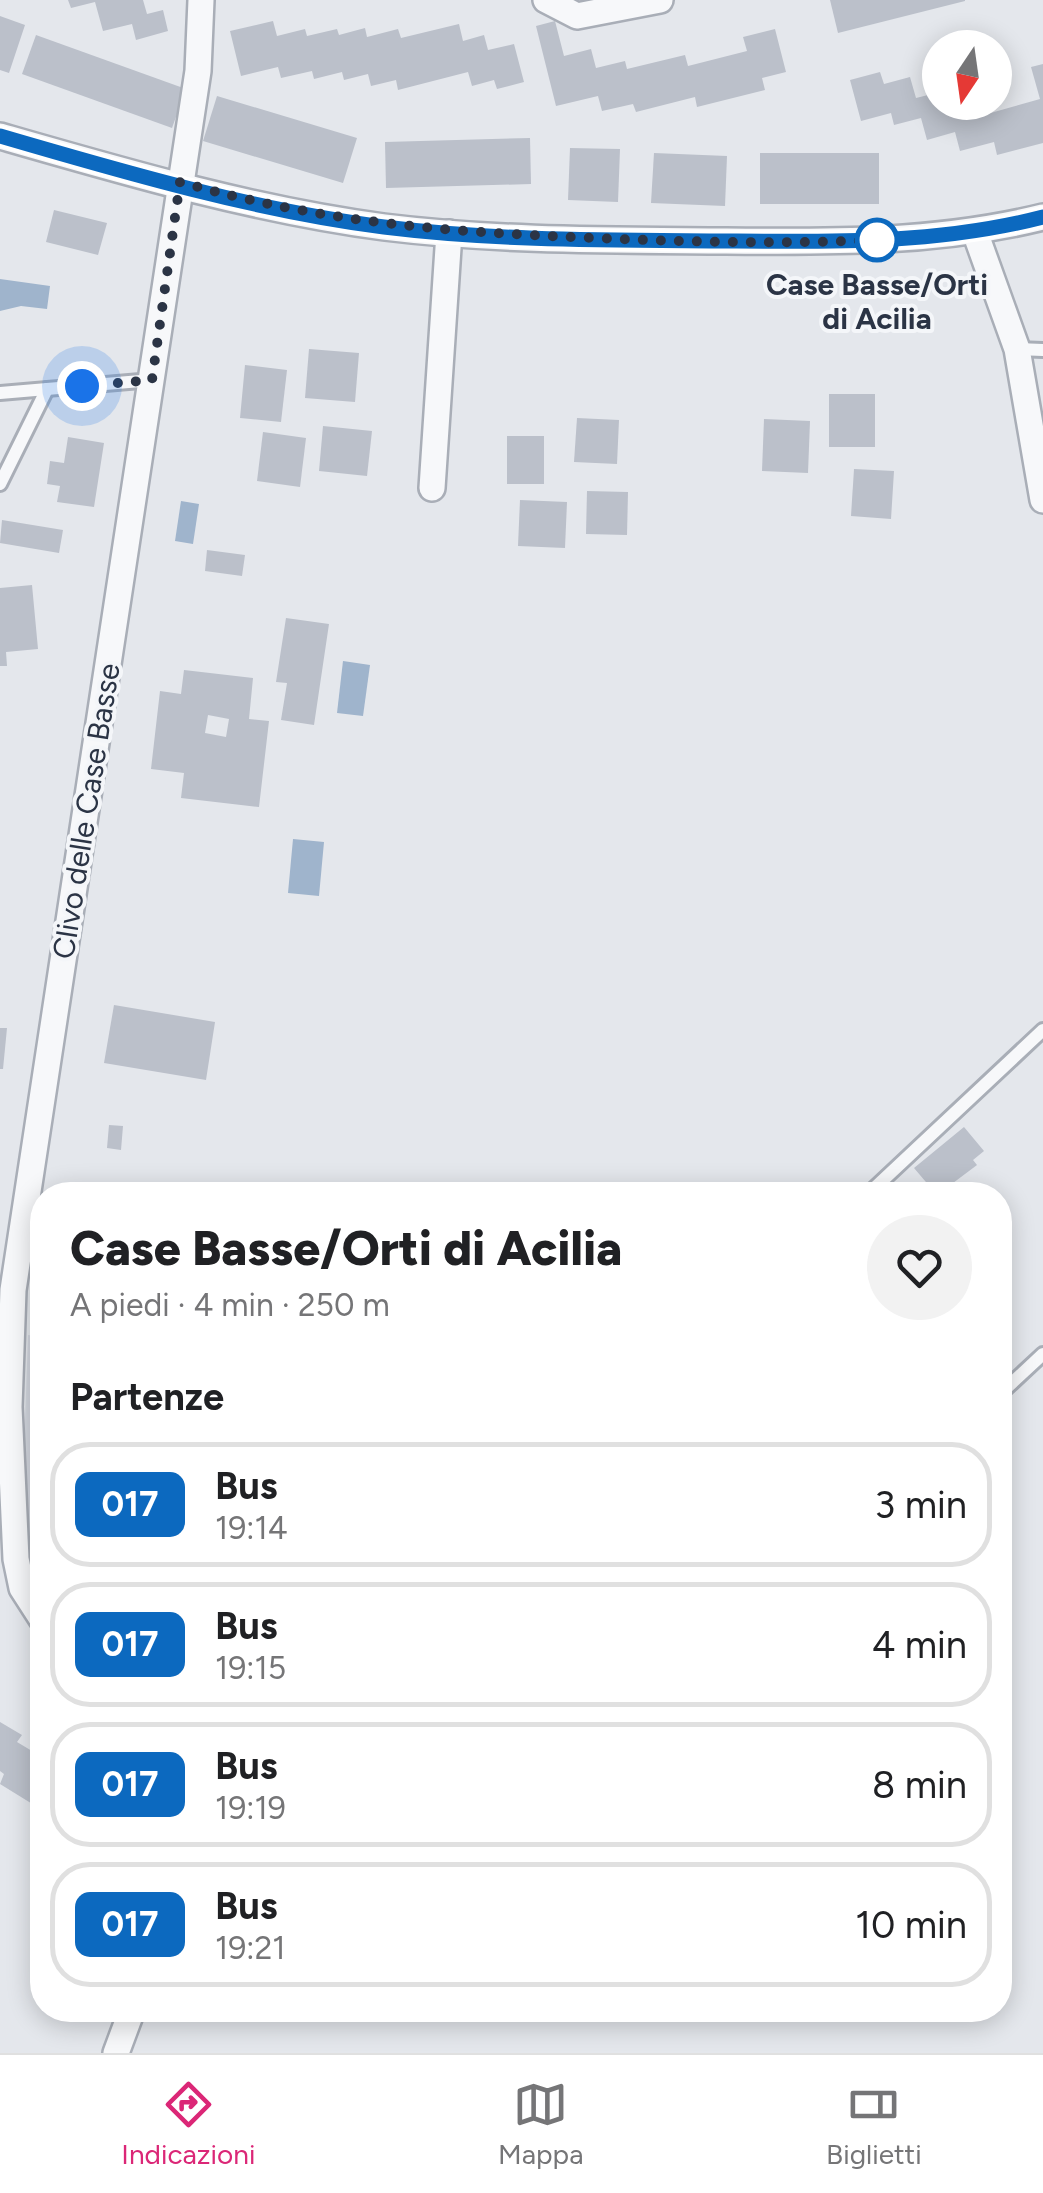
<!DOCTYPE html>
<html lang="it">
<meta charset="utf-8">
<style>
:root{--surface:#fff;--page:#f2f2f2;--text:#202124;--muted:#757577;--line:#e0e0e0;--accent:#db2777}
body{margin:0;font-family:Figtree,sans-serif;background:var(--page);color:var(--text);height:100vh;display:flex;flex-direction:column;font-size:38px;white-space:nowrap}
*{box-sizing:border-box;margin:0}
p{font-size:32px;color:var(--muted)}
.icon{flex:none;width:55px;height:55px;fill:none;stroke:currentColor;stroke-width:2;stroke-linecap:round;stroke-linejoin:round}
.map{position:relative;flex:1;overflow:hidden}
.details{position:absolute;left:30px;top:1182px;width:982px;height:840px;display:flex;flex-direction:column;background:var(--surface);border-radius:40px;box-shadow:0 5px 25px #0003}
.details>*{flex:none}
.badge{padding:0 20px;border-radius:15px;font-size:35px;line-height:65px}
.needle{width:65px;rotate:193deg}
.tools{position:absolute;left:922px;top:30px;display:grid;gap:20px}
.tools a{display:grid;place-items:center;width:90px;height:90px;border-radius:50%;background:var(--surface);box-shadow:0 5px 25px #0003;font-size:50px}
.you{position:absolute;width:50px;height:50px;margin:-25px;border:8px solid #fff;border-radius:50%;background:#1a73e8;box-shadow:0 0 0 15px #1a73e833}
.map>.badge{position:absolute;translate:-50% -50%;box-shadow:0 0 0 5px #fff}
h2{padding:0 40px;font-size:38px;line-height:90px}
.round{display:grid;place-items:center;flex:none;width:105px;height:105px;border-radius:52px;background:var(--page)}
.headline{display:flex;align-items:center;justify-content:space-between;height:170px;padding:0 40px}
h1{font-size:48px;font-weight:800;line-height:75px}
ul{padding:0;list-style:none}
li{display:flex;align-items:center;gap:30px;height:125px;margin:0 20px 15px;padding:0 20px;border:5px solid var(--line);border-radius:40px}
li div{flex:1}
li b{display:block;font-size:38px}
li em{font-style:normal}
li .badge{min-width:110px;font-weight:700;text-align:center}
.tab-bar{display:flex;justify-content:space-around;align-items:center;height:140px;border-top:2px solid var(--line);background:var(--surface);font-size:28px;color:var(--muted)}
.tab-bar a{display:grid;justify-items:center;gap:5px}
.tab-bar .current{color:var(--accent)}
.map>svg:first-child{display:block}
</style>
<div class="map">
<svg width="1043" height="2053" viewBox="0 0 1043 2053">
<rect width="100%" height="100%" fill="#e4e7ec"/>
<path fill="#d2d6de" d="M28 1335 42 1337V1602L34 1592 21 1536Z"/>
<g fill="#9fb4cc">
<path d="M0 279 50 286 47 309 21 306 0 311Z"/>
<path d="M181 501 199 504 193 544 175 541Z"/>
<path d="M343 661 370 665 363 716 337 713Z"/>
<path d="M293 839 324 842 319 896 288 893Z"/>
</g>
<g fill="#bbc0ca" fill-rule="evenodd">
<path d="M68 0H143L147 14 163 10 168 31 136 40 132 24 103 31 95 2 71 8Z"/>
<path d="M830 0H965V1L838 33Z"/>
<path d="M0 16 25 25 9 73 0 70Z"/>
<path d="M273 21 277 36 305 29 307 36 337 29 339 35 365 28 367 37 398 29 401 38 459 24 463 41 484 35 488 50 514 44 524 82 497 89 494 80 472 86 468 72 398 90 396 80 371 86 368 74 344 80 342 72 314 79 312 71 281 78 278 67 241 76 230 31Z"/>
<path d="M555 21 564 56 591 49 596 68 625 61 627 69 685 55 688 66 747 51 743 37 775 29 786 72 762 78 765 90 697 107 695 97 636 112 633 104 602 111 598 96 556 106 536 26Z"/>
<path d="M36 35 186 89 172 128 22 74Z"/>
<path d="M1043 64V143L997 155 994 142 960 151 955 132 927 140 921 118 894 125 891 113 861 121 850 80 880 72 884 84 910 77 916 98 940 92V102H984L987 114 1040 99 1031 67Z"/>
<path d="M217 96 357 138 343 183 203 141Z"/>
<path d="M530 138 531 184 386 188 385 142Z"/>
<path d="M570 148 620 149 618 202 568 200Z"/>
<path d="M654 153 727 156 725 206 651 203Z"/>
<rect x="760" y="153" width="119" height="51"/>
<path d="M54 210 107 223 98 255 46 242Z"/>
<path d="M309 349 359 353 355 402 305 398Z"/>
<path d="M245 365 287 370 281 422 240 418Z"/>
<rect x="829" y="394" width="46" height="53"/>
<path d="M577 418 619 420 617 464 574 462Z"/>
<path d="M764 419 810 421 808 473 762 471Z"/>
<path d="M323 426 372 431 367 476 319 471Z"/>
<path d="M263 432 306 438 300 487 257 481Z"/>
<rect x="507" y="436" width="37" height="48"/>
<path d="M68 437 104 443 94 507 57 502 60 486 47 484 50 461 64 463Z"/>
<path d="M854 469 894 471 891 519 851 516Z"/>
<path d="M587 491 628 492 627 535 586 534Z"/>
<path d="M520 500 567 502 565 548 518 546Z"/>
<path d="M2 520 63 530 59 553 0 543Z"/>
<path d="M207 550 245 555 242 576 205 571Z"/>
<path d="M32 585 38 649 6 652 7 666H0V588Z"/>
<path d="M286 618 329 624 314 725 281 720 287 683 276 682Z"/>
<path d="M184 670 253 678 249 719 269 721 259 807 181 798 184 773 151 769 160 691 181 694ZM208 715 229 719 226 737 205 733Z"/>
<path d="M114 1005 215 1022 206 1080 104 1063Z"/>
<path d="M0 1028H7L3 1069H0Z"/>
<path d="M109 1125 123 1126 121 1150 107 1148Z"/>
<path d="M964 1127 984 1151 973 1160 977 1165 937 1195 914 1168Z"/>
<path d="M0 1722 22 1735 17 1742 42 1757V1804L36 1800 34 1805 0 1784 4 1774 0 1771Z"/>
</g>
<g fill="none" stroke-linecap="round" stroke-linejoin="round">
<defs>
<g id="lane">
<path d="M1017 349 1043 350"/>
<path d="M0 393 152 380"/>
<path d="M0 484 47 389"/>
<path d="M867 1195 1043 1030"/>
<path d="M1000 1394 1043 1354"/>
</g>
<g id="street">
<path d="M546 0 577 16 660 0"/>
<path d="M0 136C125 172 255 210 384 227 497 241 613 240 726 241 833 242 938 243 1043 217"/>
<path d="M975 232 1017 349 1043 500"/>
<path d="M432 488 449 233"/>
<path d="M42 1619 22 1588 16 1559 9 1407 13 1290 198 71 201 0"/>
<path d="M116 2053 132 2010"/>
</g>
</defs>
<use href="#lane" stroke="#a9aeb7" stroke-width="18"/>
<use href="#street" stroke="#a9aeb7" stroke-width="30"/>
<use href="#lane" stroke="#f7f8fa" stroke-width="12"/>
<use href="#street" stroke="#f7f8fa" stroke-width="25"/>
</g>
<g fill="none" stroke-linecap="round" stroke-linejoin="round">
<defs>
<path id="line" d="M0 136C123 172 257 211 384 227 497 241 613 240 726 241 833 242 939 244 1043 217"/>
</defs>
<use href="#line" stroke="#fff" stroke-width="22"/>
<use href="#line" stroke="#0c69bf" stroke-width="15"/>
<path stroke="#2b3445" stroke-width="10" stroke-dasharray="0 18" d="M82 386 152 380 180 182C324 223 447 232 595 238 688 242 783 244 877 240"/>
</g>
<circle fill="#fff" stroke="#0c69bf" stroke-width="5" cx="877" cy="240" r="20"/>
<g text-anchor="middle" dominant-baseline="central" stroke-width="8" stroke-linejoin="round" paint-order="stroke">
<g font-size="30" font-weight="bold" fill="#2b3445" stroke="#f4f6f9">
<text x="877" y="284">Case Basse/Orti<tspan x="877" dy="34">di Acilia</tspan></text>
</g>
<g font-size="30" fill="#2b3445" stroke="#f4f6f9">
<text transform="translate(86 811) rotate(-81)">Clivo delle Case Basse</text>
</g>
</g>
</svg>
<div class="tools">
<a><svg class="needle" viewBox="-14 -14 28 28"><path d="M0-13l5 13h-10z" fill="#e53935"/><path d="M0 13l5-13h-10z" fill="#757577"/></svg></a>
</div>
<div class="you" style="left:82px;top:386px"></div>
<section class="details">
<div class="headline"><div><h1>Case Basse/Orti di Acilia</h1><p>A piedi · 4 min · 250 m</p></div><a class="round"><svg class="icon" aria-label="heart" viewBox="0 0 24 24"><path d="M12 20l-8-8c-3-5 5-10 8-4 3-6 11-1 8 4z"/></svg></a></div>
<h2>Partenze</h2>
<ul>
<li><span class="badge" style="background:#0c69bf;color:#fff">017</span><div><b>Bus</b><p>19:14</p></div><em>3 min</em></li>
<li><span class="badge" style="background:#0c69bf;color:#fff">017</span><div><b>Bus</b><p>19:15</p></div><em>4 min</em></li>
<li><span class="badge" style="background:#0c69bf;color:#fff">017</span><div><b>Bus</b><p>19:19</p></div><em>8 min</em></li>
<li><span class="badge" style="background:#0c69bf;color:#fff">017</span><div><b>Bus</b><p>19:21</p></div><em>10 min</em></li>
</ul>
</section>
</div>
<nav class="tab-bar">
<a class="current"><svg class="icon" aria-label="directions" viewBox="0 0 24 24"><path d="M12 3l9 9-9 9-9-9zM9 14v-3h6M13 9l2 2-2 2"/></svg>Indicazioni</a>
<a><svg class="icon" aria-label="map" viewBox="0 0 24 24"><path d="M3 6l6-2 6 2 6-2v14l-6 2-6-2-6 2zM9 4v14M15 6v14"/></svg>Mappa</a>
<a><svg class="icon" aria-label="tickets" viewBox="0 0 24 24"><path d="M3 7h18v10H3zM15 7v10"/></svg>Biglietti</a>
</nav>
